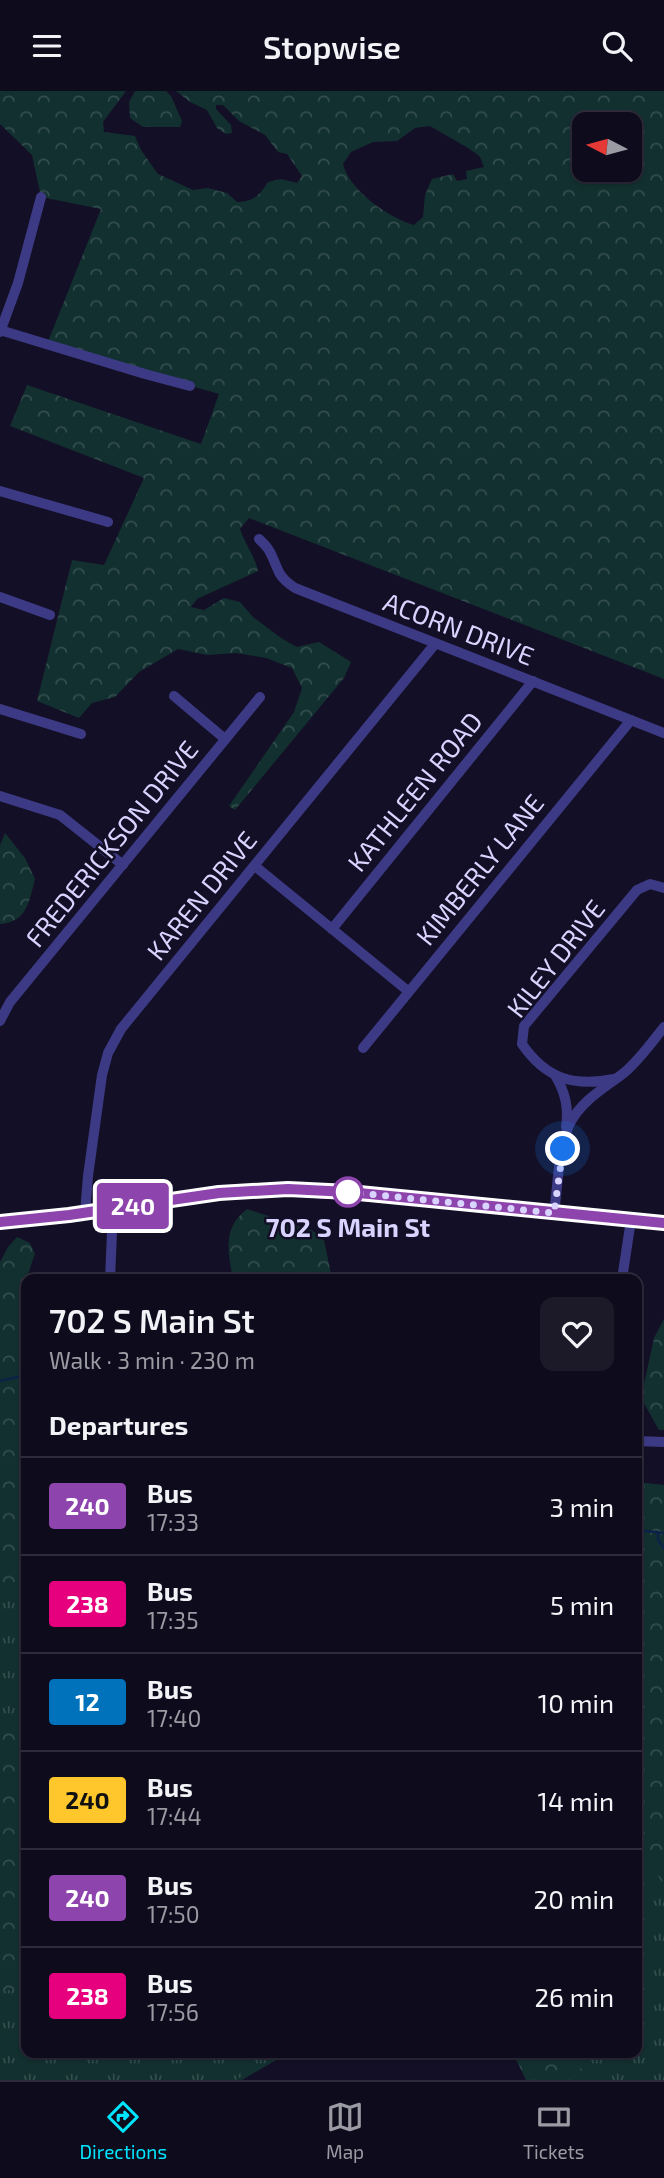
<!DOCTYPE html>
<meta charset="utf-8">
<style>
:root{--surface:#0e0b1c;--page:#1c1929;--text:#f1f3f6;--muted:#9b9ba3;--line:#2e2b3b;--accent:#00e5ff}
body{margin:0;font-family:"Exo 2",sans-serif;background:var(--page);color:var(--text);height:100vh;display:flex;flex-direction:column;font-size:26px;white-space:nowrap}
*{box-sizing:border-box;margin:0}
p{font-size:23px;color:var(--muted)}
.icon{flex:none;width:38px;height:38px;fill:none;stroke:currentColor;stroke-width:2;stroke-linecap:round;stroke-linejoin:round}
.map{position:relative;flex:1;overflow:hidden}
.panel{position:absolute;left:21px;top:1183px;width:621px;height:784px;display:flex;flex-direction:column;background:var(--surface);border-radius:14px;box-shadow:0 2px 5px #0004,0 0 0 2px var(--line)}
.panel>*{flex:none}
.badge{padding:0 14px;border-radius:5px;font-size:24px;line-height:46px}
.needle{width:46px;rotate:276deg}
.controls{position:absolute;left:572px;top:21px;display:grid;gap:14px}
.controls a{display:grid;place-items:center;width:70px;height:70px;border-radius:14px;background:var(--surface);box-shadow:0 2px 5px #0004,0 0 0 2px var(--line);font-size:35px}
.you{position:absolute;width:35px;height:35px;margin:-18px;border:5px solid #fff;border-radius:50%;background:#1a73e8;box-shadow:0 0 0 10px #1a73e833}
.map>.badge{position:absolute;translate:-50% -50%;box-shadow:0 0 0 4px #fff}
h2{padding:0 28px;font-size:26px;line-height:63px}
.round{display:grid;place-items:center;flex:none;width:74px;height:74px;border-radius:14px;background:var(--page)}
.head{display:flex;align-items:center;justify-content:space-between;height:119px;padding:0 28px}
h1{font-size:33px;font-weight:600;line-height:52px}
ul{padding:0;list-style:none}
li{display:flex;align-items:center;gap:21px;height:98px;padding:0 28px;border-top:2px solid var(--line)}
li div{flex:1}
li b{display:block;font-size:26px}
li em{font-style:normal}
li .badge{min-width:77px;font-weight:700;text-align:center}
header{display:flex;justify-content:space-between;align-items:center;height:91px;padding:0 28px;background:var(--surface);font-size:32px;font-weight:600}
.menu{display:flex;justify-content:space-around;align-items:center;height:98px;border-top:2px solid var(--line);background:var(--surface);font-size:19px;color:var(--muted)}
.menu a{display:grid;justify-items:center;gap:4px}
.menu .selected{color:var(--accent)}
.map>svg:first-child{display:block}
</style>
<header><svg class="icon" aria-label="menu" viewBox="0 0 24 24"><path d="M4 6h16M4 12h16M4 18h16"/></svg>Stopwise<svg class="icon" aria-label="search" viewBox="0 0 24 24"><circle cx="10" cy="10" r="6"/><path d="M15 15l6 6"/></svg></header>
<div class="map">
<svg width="664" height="1989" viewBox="0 0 664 1989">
<defs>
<pattern id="forest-crowns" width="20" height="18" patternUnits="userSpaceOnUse" patternTransform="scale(1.75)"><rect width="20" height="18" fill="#12302f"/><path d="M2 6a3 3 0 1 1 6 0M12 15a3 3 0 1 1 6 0" fill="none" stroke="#344d4e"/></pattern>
<pattern id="park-tufts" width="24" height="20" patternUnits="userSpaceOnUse" patternTransform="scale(1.75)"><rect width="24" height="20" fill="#12302f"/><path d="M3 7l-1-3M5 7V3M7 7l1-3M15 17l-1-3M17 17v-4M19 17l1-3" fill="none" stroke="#344d4e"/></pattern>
</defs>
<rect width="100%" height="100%" fill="#130f26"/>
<g fill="url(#forest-crowns)" fill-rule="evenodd">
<path d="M0 0H126L103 31 104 41 135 45 141 59 158 83 193 99 208 97 227 102 237 111C253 111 259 105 268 91L281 88 297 92 302 85 287 63 278 61 265 44 239 30 223 14H216V18L231 34 232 42 226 43 217 37 207 19 190 11 176 0H664V588L249 427 240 438C245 453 255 465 258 480L197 508 191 516 204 519 224 507 240 511 253 526 281 547 297 556 319 551 351 571 344 587 235 719 229 715 294 621 302 597 292 577 266 567 236 562 207 564 178 558 139 581 115 606 92 612 79 627 37 610 72 469 104 474 144 387 10 335 27 294 201 353 219 303 47 253 101 118 41 106 32 64 0 33ZM584 33H630V79H584ZM430 35C438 40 477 61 480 66 481 68 483 74 484 76L466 80 467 88 457 90 453 83 432 88 425 104 423 126 414 134C389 127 349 99 343 73L351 61 373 51 397 50 415 37Z"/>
<path d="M135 0H166L171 5 182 30 180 36H143L130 27 129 11Z"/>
<path d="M5 742 25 767 35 788C29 811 27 831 0 833V754Z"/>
<path d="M247 1118 313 1140 324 1149 332 1188H233C228 1161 222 1137 247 1118Z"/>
<path d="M17 1146 30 1152 35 1163C21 1199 23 1218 26 1257V1962H288L242 1989H0V1171L8 1156Z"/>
<path d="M664 1228V1339H659L641 1307 654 1247Z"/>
<path d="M637 1391 664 1394V1989H526L513 1962H637Z"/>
</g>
<g fill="url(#park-tufts)">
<path d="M26 1484V1625L0 1640V1499Z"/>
<path d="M646 1765 664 1795V1989H588L572 1962H637V1770Z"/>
<path d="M26 1896V1962H285L235 1989H0V1901Z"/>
</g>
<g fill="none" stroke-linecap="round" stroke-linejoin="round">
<g stroke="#0c2248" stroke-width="2.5">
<path d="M0 1290 26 1284"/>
<path d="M637 1439 664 1442"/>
<path d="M658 1442V1449L664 1457"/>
</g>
<g stroke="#3d3a85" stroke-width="10">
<path d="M0 239 145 283 190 295"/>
<path d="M0 241 18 192 41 106"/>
<path d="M0 400 108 431"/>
<path d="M259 448C272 460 271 464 278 479 281 487 288 492 295 497L664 642"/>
<path d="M0 506 50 524"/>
<path d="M174 605 225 648"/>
<path d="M0 618 81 643"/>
<path d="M0 705 60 724 123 774"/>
<path d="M255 775 408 900"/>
<path d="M332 838 533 590"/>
<path d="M0 930 10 911 260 606"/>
<path d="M363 957 631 629"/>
<path d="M555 984C565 1001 569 1016 566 1036"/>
<path d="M614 988C574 996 546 988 522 953L524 935 637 799 650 793 664 797"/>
<path d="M85 1122 88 1085 102 984 108 962 121 938 435 553"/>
<path d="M554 1123C558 1094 558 1058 570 1032 583 1008 605 997 625 981 640 968 652 951 664 936"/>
<path d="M110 1188 113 1118"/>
<path d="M622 1188 631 1129"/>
<path d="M637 1350 664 1351"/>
</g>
<path stroke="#c25bff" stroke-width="14" d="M0 1131 69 1124 219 1102 288 1098 389 1105 664 1132"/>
</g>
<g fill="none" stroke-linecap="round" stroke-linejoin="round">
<defs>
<path id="line" d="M0 1131 69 1124 219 1102 288 1098 349 1101 664 1132"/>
</defs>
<use href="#line" stroke="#fff" stroke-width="16"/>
<use href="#line" stroke="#8e44ad" stroke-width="10"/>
<path stroke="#d9d4ff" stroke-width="7" stroke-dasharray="0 12.6" d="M348 1101 554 1122 563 1058"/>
</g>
<circle fill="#fff" stroke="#8e44ad" stroke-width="3.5" cx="348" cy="1101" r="14"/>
<g text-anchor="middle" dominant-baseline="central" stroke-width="5" stroke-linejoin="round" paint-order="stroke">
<g font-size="26" fill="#d9d4ff" stroke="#130f26">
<text transform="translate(459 537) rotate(21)">ACORN DRIVE</text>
<text transform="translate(414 700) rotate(-51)">KATHLEEN ROAD</text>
<text transform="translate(111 752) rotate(-51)">FREDERICKSON DRIVE</text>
<text transform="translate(479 778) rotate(-51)">KIMBERLY LANE</text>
<text transform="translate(201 804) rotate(-51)">KAREN DRIVE</text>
<text transform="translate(555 867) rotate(-52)">KILEY DRIVE</text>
</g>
<g font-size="26" font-weight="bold" fill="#d9d4ff" stroke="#130f26">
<text x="348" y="1135">702 S Main St</text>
</g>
</g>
</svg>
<div class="controls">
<a><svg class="needle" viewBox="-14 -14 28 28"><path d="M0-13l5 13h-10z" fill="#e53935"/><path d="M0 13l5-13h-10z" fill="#9b9ba3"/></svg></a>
</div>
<div class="you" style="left:563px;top:1058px"></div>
<b class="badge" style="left:133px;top:1115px;background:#8e44ad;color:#fff">240</b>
<section class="panel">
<div class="head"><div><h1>702 S Main St</h1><p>Walk · 3 min · 230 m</p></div><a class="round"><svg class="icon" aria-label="heart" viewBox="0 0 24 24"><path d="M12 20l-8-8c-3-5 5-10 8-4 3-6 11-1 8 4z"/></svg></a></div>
<h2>Departures</h2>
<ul>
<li><span class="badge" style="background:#8e44ad;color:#fff">240</span><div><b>Bus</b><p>17:33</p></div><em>3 min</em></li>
<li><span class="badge" style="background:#e6007e;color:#fff">238</span><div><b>Bus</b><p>17:35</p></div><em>5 min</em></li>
<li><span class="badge" style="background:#0072bc;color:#fff">12</span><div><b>Bus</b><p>17:40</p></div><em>10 min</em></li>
<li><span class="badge" style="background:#ffc72c;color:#111">240</span><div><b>Bus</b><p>17:44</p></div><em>14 min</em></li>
<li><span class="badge" style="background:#8e44ad;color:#fff">240</span><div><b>Bus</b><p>17:50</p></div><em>20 min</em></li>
<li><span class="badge" style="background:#e6007e;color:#fff">238</span><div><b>Bus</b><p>17:56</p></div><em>26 min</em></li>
</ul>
</section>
</div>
<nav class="menu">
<a class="selected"><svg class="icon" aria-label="directions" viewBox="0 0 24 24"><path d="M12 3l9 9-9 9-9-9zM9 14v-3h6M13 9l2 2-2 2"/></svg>Directions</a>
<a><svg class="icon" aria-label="map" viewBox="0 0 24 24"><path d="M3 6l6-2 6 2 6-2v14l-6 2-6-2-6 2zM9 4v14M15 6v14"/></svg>Map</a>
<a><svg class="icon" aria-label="tickets" viewBox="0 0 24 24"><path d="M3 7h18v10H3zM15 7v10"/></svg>Tickets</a>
</nav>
